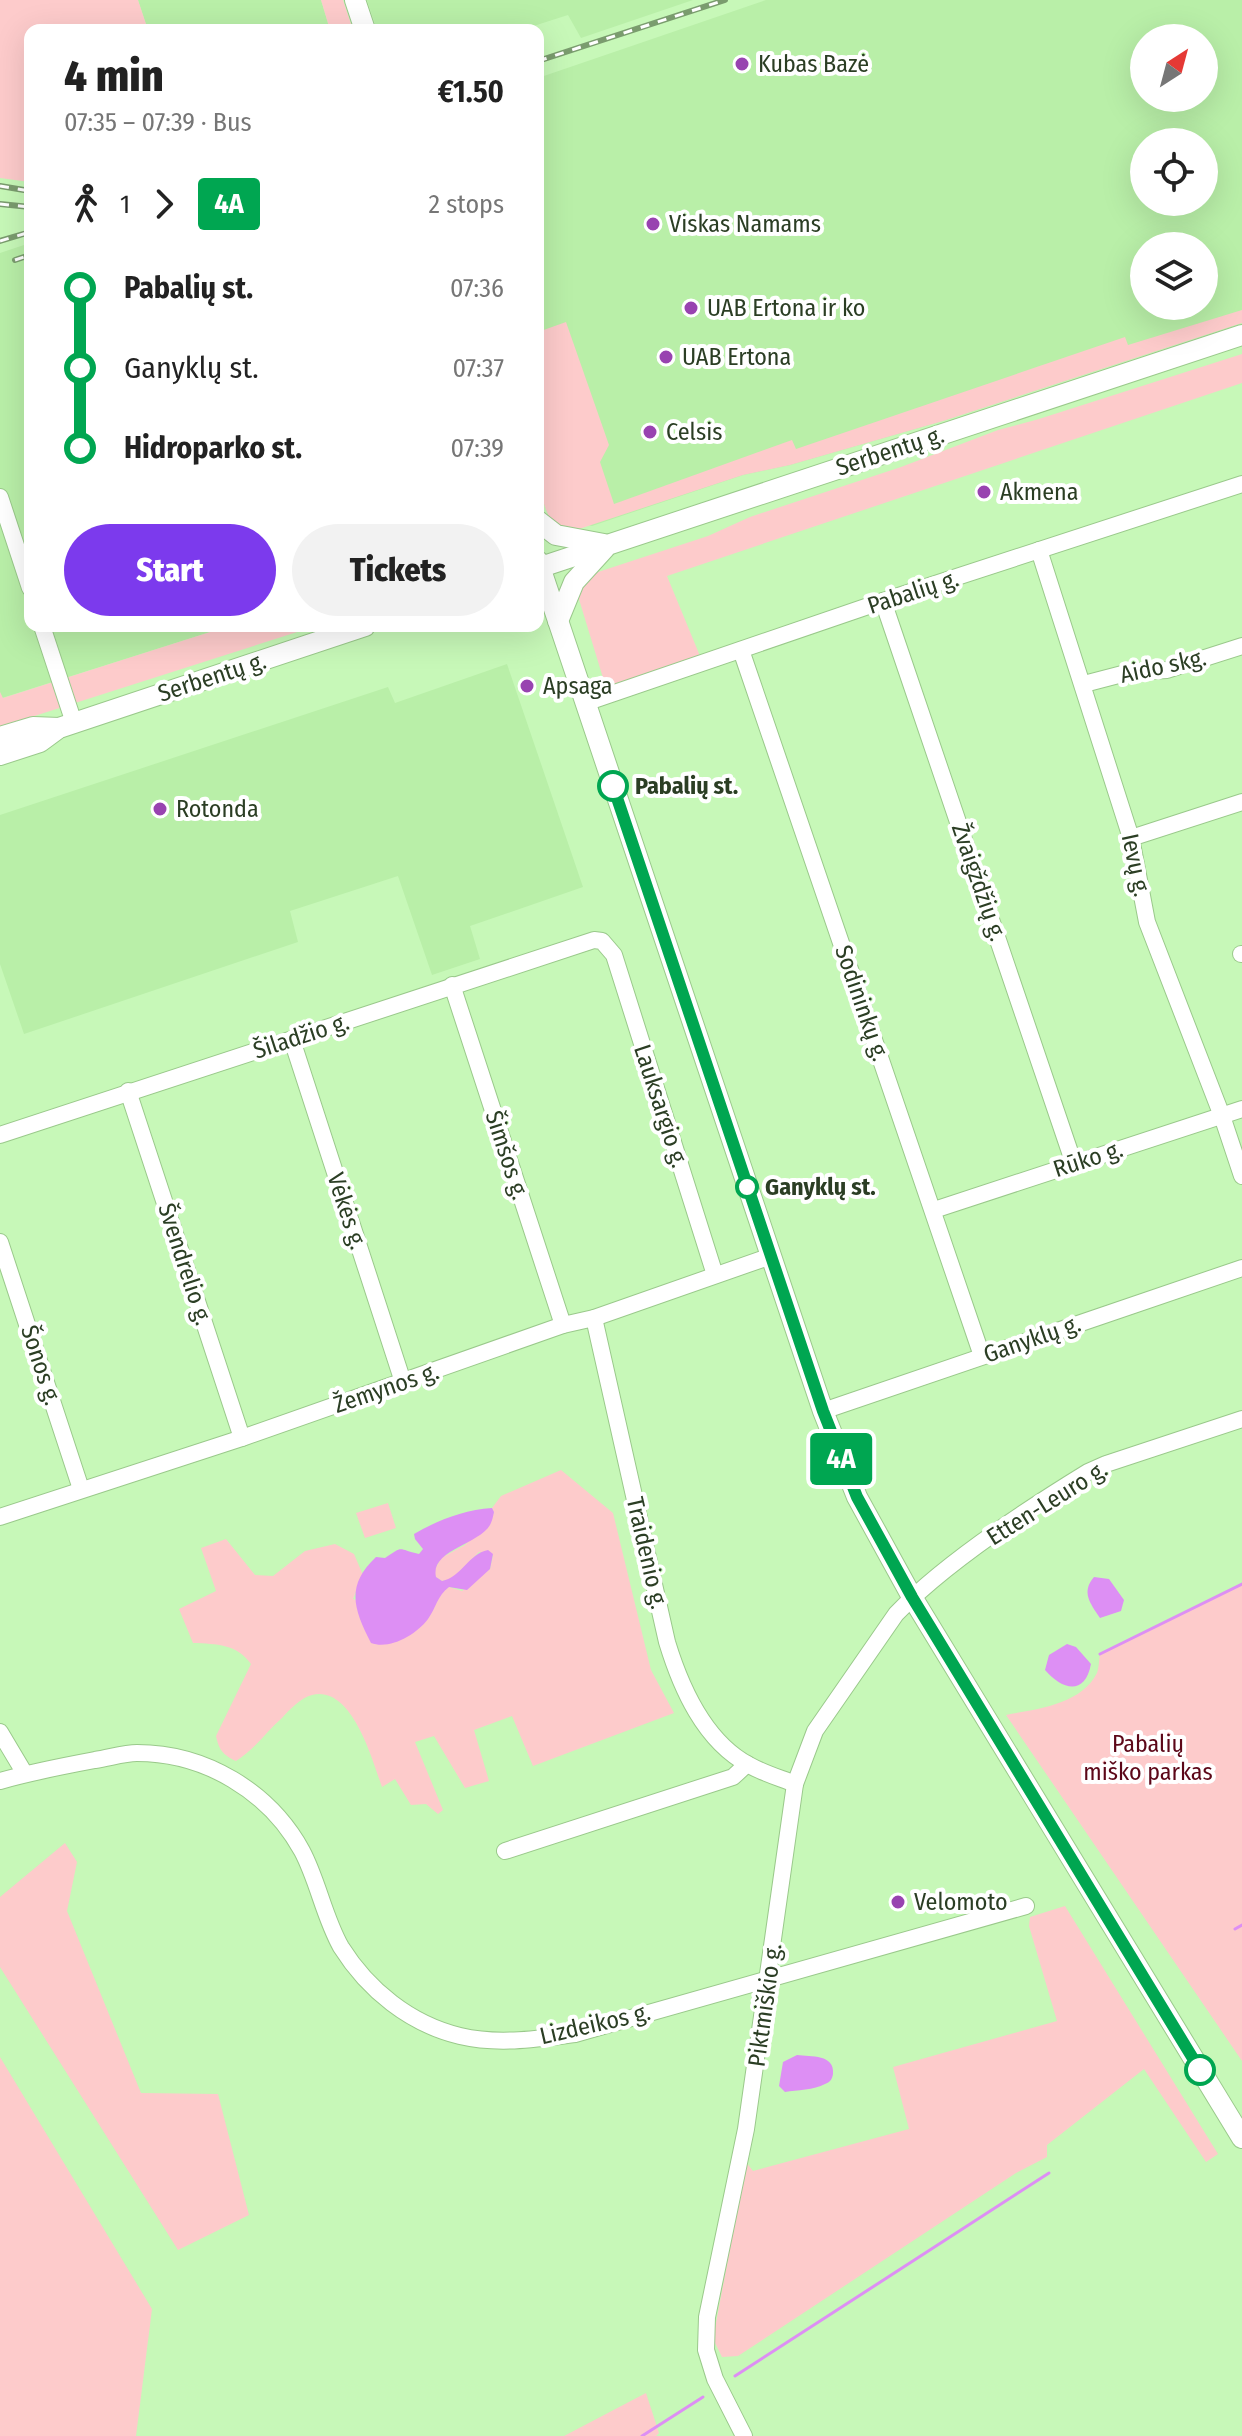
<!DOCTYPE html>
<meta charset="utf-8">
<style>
:root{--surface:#fff;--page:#f2f2f2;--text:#222;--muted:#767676;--accent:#7c3aed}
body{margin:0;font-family:"Fira Sans Condensed",sans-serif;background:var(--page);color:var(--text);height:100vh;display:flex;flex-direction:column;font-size:30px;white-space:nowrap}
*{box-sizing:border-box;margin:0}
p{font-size:26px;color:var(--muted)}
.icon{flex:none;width:44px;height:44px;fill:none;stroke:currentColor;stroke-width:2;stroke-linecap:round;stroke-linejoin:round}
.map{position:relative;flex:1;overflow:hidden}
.details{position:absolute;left:24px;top:24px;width:520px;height:608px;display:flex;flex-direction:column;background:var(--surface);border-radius:16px;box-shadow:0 8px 32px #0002}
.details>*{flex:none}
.badge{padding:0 16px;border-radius:6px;font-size:28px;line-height:52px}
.needle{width:52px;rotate:36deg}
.fabs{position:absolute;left:1130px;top:24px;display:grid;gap:16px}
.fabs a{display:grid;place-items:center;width:88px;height:88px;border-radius:50%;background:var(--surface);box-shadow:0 8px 32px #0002;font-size:40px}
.map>.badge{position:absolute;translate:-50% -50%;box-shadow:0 0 0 4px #fff}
.legs{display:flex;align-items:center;gap:12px;height:88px;padding:0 40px;font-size:26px}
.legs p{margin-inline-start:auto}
.headline{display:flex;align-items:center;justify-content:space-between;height:136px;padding:0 40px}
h1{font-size:44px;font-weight:800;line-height:60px}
.cta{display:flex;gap:16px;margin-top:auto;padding:16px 40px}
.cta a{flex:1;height:92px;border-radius:48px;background:var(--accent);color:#fff;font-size:32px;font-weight:800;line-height:92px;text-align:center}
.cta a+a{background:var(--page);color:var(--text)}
ul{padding:0 40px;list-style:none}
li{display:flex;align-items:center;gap:28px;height:80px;font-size:30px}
li i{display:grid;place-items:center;width:12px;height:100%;margin:0 10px;background:currentColor}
li i::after{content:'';width:20px;height:20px;margin:-10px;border:6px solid;border-radius:50%;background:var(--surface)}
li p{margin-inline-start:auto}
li:first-child i{background:linear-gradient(#0000 50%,currentColor 0)}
li:last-child i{background:linear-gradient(currentColor 50%,#0000 0)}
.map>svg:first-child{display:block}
</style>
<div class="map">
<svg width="1242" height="2436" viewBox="0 0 1242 2436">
<rect width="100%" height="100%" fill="#c7f8b8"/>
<g fill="#b9efa8" fill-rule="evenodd">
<path d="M138 0H321L330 30H148Z"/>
<path d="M367 0H693L581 38 568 15 521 30H377Z"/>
<path d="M766 0H1242V323L943 421 790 465 743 475 592 526 548 515 538 485V78ZM1144 38H1204V98H1144ZM1144 142H1204V202H1144ZM1144 246H1204V306H1144Z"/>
<path d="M30 243V626H229L2 698 0 692V253Z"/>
<path d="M507 664 583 887 470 926 480 959 432 975 398 876 290 911 298 942 24 1034 0 964V815L388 687 395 703Z"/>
</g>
<g fill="#fdcbcb">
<path d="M0 0H138L148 30H30V182L0 178Z"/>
<path d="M321 0H343L353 30H330Z"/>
<path d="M1242 310V323L943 421 790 465 743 475 576 530C568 528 558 527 553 522 529 497 538 370 538 332L566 322 609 445 600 462 614 504 792 440 796 449 1125 337 1128 345Z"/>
<path d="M1242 354V383L667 576 700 656 607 691 578 596 583 584 595 573 708 536 750 517 901 467 998 430 1039 419Z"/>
<path d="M229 626H316L0 727V692L3 698Z"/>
<path d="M561 1470 613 1513 651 1670 674 1713 533 1766 512 1716 474 1730 489 1781 465 1788 434 1736 415 1742 443 1810 438 1814 426 1804 411 1805 395 1779 382 1787C372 1759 352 1685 312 1695 302 1697 289 1710 282 1718 266 1732 254 1750 236 1761 223 1755 219 1750 216 1736L251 1664C237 1644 217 1644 193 1643L179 1609 216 1591 201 1548 226 1539 255 1575 273 1576 305 1551 335 1544 354 1554 363 1575 353 1599 427 1620 441 1593 449 1587 462 1591 490 1569 493 1555 479 1552 452 1579 442 1581 436 1577 434 1571 441 1558 465 1545 494 1513 492 1508 501 1496Z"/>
<path d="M388 1503 396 1528 365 1538 356 1513Z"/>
<path d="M1242 1584V2061L1006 1715C1036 1709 1081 1705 1097 1673 1099 1668 1099 1660 1100 1654Z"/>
<path d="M65 1843 77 1862 67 1911 141 2093 218 2094 249 2215 178 2250 0 1967V1897Z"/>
<path d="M1065 1906 1218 2154 1206 2162 1144 2069 1047 2145V2157L1016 2173 738 2356 722 2357 713 2339 746 2162 753 2171 909 2129 893 2067 1057 2021 1029 1926 1030 1917Z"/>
<path d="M0 2057 152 2309 136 2436H0Z"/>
<path d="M646 2393 659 2433 656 2436H564Z"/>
</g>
<g fill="#dd8ff4">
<path d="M492 1508 494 1512C493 1517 492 1521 490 1525 478 1545 430 1550 436 1577L442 1581C462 1577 468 1554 488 1550L493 1554 490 1569 467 1590 449 1587C437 1596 436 1608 428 1619 416 1635 390 1650 371 1643 354 1610 345 1586 376 1557L385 1558C404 1545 397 1549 419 1554L423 1549 415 1539 414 1534C438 1520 464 1510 492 1508Z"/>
<path d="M1094 1577 1109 1579 1124 1600 1121 1611 1100 1618C1090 1603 1081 1592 1094 1577Z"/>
<path d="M1067 1644 1076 1647 1091 1664C1085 1696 1062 1690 1045 1670L1049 1655Z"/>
<path d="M797 2055C811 2057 835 2054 833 2074 832 2080 830 2082 825 2084 814 2090 797 2090 785 2092L779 2086 783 2062Z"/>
</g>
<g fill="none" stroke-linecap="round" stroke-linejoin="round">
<g stroke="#dd8ff4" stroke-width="3">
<path d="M1100 1654 1242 1584"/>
<path d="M1235 1929 1242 1925"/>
<path d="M735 2376 1049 2173"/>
<path d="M642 2436 703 2397"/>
</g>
<defs>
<g id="minor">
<path d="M0 497 30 588"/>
<path d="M1039 550 1131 838 1147 922 1222 1116 1242 1176"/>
<path d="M883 601 1074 1164"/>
<path d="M42 626 74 723"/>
<path d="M741 650 982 1356"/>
<path d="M1084 684 1130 672 1167 670 1242 646"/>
<path d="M585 703 883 601 1242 484"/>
<path d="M1131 838 1242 802"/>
<path d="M1241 954H1242"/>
<path d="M452 985 563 1325"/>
<path d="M292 1040 403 1382"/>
<path d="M128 1091 242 1438"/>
<path d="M0 1135 594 940 602 941 614 955 715 1275"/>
<path d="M934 1210 1242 1109"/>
<path d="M0 1242 81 1489"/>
<path d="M594 1318 667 1642C681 1688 704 1741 749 1765 763 1773 780 1778 795 1784"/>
<path d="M823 1411 1242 1268"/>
<path d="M0 1517 242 1438 563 1325 594 1318 771 1256"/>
<path d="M0 1732 25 1774"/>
<path d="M0 1781C31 1772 63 1766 95 1760 109 1758 124 1753 137 1753 205 1753 269 1791 302 1851 318 1881 324 1917 341 1947 368 1990 410 2024 460 2036 498 2045 537 2039 575 2034L1026 1906"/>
<path d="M505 1851 733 1777 747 1764"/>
<path d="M744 2436 715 2379 706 2350 707 2317 746 2129 795 1784 815 1731 896 1614C946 1562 1026 1510 1088 1472L1106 1464 1242 1419"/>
</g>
<g id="major">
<path d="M355 0 365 30"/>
<path d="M538 521 556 535 604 544"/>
<path d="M538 561 823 1411 857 1497 912 1597 1242 2138"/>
<path d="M538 568 1242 335"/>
<path d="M558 621 574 582 605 548"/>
<path d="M0 737 33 727 59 728"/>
<path d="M0 755 40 742 59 728 365 626"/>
</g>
</defs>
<use href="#minor" stroke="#9ac98b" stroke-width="18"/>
<use href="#major" stroke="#9ac98b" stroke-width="22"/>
<use href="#minor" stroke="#fff" stroke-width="16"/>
<use href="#major" stroke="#fff" stroke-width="20"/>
<defs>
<g id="rail">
<path d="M538 61 725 0"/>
<path d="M0 186 30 191"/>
<path d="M0 204 30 207"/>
<path d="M0 241 30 232"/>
<path d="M15 260 30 255"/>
</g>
</defs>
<use href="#rail" stroke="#7a9c6e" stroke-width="6"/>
<use href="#rail" stroke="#fff" stroke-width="3" stroke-dasharray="9" stroke-linecap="butt"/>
</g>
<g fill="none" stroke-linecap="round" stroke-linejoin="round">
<defs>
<path id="line-1" d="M613 786 823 1411 857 1497 912 1597 1200 2070"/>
</defs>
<use href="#line-1" stroke="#fff" stroke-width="18"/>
<use href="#line-1" stroke="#00a651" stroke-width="12"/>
</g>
<g fill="#9843b0" stroke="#fff" stroke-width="3">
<circle cx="742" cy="64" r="8"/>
<circle cx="653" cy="224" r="8"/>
<circle cx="691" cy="308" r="8"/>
<circle cx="666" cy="357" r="8"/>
<circle cx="650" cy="432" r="8"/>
<circle cx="984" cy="492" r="8"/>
<circle cx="527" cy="686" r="8"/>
<circle cx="160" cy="809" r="8"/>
<circle cx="898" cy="1902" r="8"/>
</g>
<g fill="#fff" stroke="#00a651" stroke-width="4">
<circle cx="613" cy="786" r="14"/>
<circle cx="747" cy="1187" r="10"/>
<circle cx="1200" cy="2070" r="14"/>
</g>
<g text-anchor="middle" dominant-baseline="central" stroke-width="8" stroke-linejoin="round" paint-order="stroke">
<g font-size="24" fill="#2b3e24" stroke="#fff" text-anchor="start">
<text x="758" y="64">Kubas Bazė</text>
<text x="669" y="224">Viskas Namams</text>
<text x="707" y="308">UAB Ertona ir ko</text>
<text x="682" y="357">UAB Ertona</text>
<text x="666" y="432">Celsis</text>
<text x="1000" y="492">Akmena</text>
<text x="543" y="686">Apsaga</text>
<text x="176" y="809">Rotonda</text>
<text x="914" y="1902">Velomoto</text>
</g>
<g font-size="24" fill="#2b3e24" stroke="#fff">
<text transform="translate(890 451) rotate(-18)">Serbentų g.</text>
<text transform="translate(913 592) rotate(-18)">Pabalių g.</text>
<text transform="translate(1163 666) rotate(-12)">Aido skg.</text>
<text transform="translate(212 677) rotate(-18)">Serbentų g.</text>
<text transform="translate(1136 865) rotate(78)">Ievų g.</text>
<text transform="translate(979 882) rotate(71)">Žvaigždžių g.</text>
<text transform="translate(862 1003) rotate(71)">Sodininkų g.</text>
<text transform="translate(301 1036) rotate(-18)">Šiladžio g.</text>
<text transform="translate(661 1106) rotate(72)">Lauksargio g.</text>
<text transform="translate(507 1155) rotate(72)">Šimšos g.</text>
<text transform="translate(1088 1159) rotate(-18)">Rūko g.</text>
<text transform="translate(347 1211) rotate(72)">Vėkės g.</text>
<text transform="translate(185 1264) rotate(72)">Švendrelio g.</text>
<text transform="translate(1032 1339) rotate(-19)">Ganyklų g.</text>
<text transform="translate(41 1365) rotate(72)">Šonos g.</text>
<text transform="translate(386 1388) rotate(-19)">Žemynos g.</text>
<text transform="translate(1047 1503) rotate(-32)">Etten-Leuro g.</text>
<text transform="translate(647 1553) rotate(77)">Traidenio g.</text>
<text transform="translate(765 2005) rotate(-82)">Piktmiškio g.</text>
<text transform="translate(595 2024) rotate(-13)">Lizdeikos g.</text>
</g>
<g font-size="24" font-weight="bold" fill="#2b3e24" stroke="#fff" text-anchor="start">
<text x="635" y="786">Pabalių st.</text>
<text x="765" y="1187">Ganyklų st.</text>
</g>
<g font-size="24" fill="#5c0718" stroke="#fff">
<text x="1148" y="1744">Pabalių<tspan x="1148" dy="28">miško parkas</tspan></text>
</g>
</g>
</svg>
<div class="fabs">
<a><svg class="needle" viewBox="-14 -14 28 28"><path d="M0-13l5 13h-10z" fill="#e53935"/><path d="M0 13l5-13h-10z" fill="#767676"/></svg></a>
<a><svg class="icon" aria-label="locate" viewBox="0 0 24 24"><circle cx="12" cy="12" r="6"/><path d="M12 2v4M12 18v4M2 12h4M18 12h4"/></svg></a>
<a><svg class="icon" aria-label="layers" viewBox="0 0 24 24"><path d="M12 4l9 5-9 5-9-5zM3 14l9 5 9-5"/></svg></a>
</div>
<b class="badge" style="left:841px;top:1459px;background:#00a651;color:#fff">4A</b>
<section class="details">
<div class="headline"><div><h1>4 min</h1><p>07:35 – 07:39 · Bus</p></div><b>€1.50</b></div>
<div class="legs"><svg class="icon" aria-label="walk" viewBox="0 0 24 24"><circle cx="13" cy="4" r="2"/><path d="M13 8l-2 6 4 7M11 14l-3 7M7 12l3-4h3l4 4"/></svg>1<svg class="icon" aria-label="forward" viewBox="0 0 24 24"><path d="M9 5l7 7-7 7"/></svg><b class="badge" style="background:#00a651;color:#fff">4A</b><p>2 stops</p></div>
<ul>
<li><i style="color:#00a651"></i><b>Pabalių st.</b><p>07:36</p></li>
<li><i style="color:#00a651"></i><span>Ganyklų st.</span><p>07:37</p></li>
<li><i style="color:#00a651"></i><b>Hidroparko st.</b><p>07:39</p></li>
</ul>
<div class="cta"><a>Start</a><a>Tickets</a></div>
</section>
</div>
